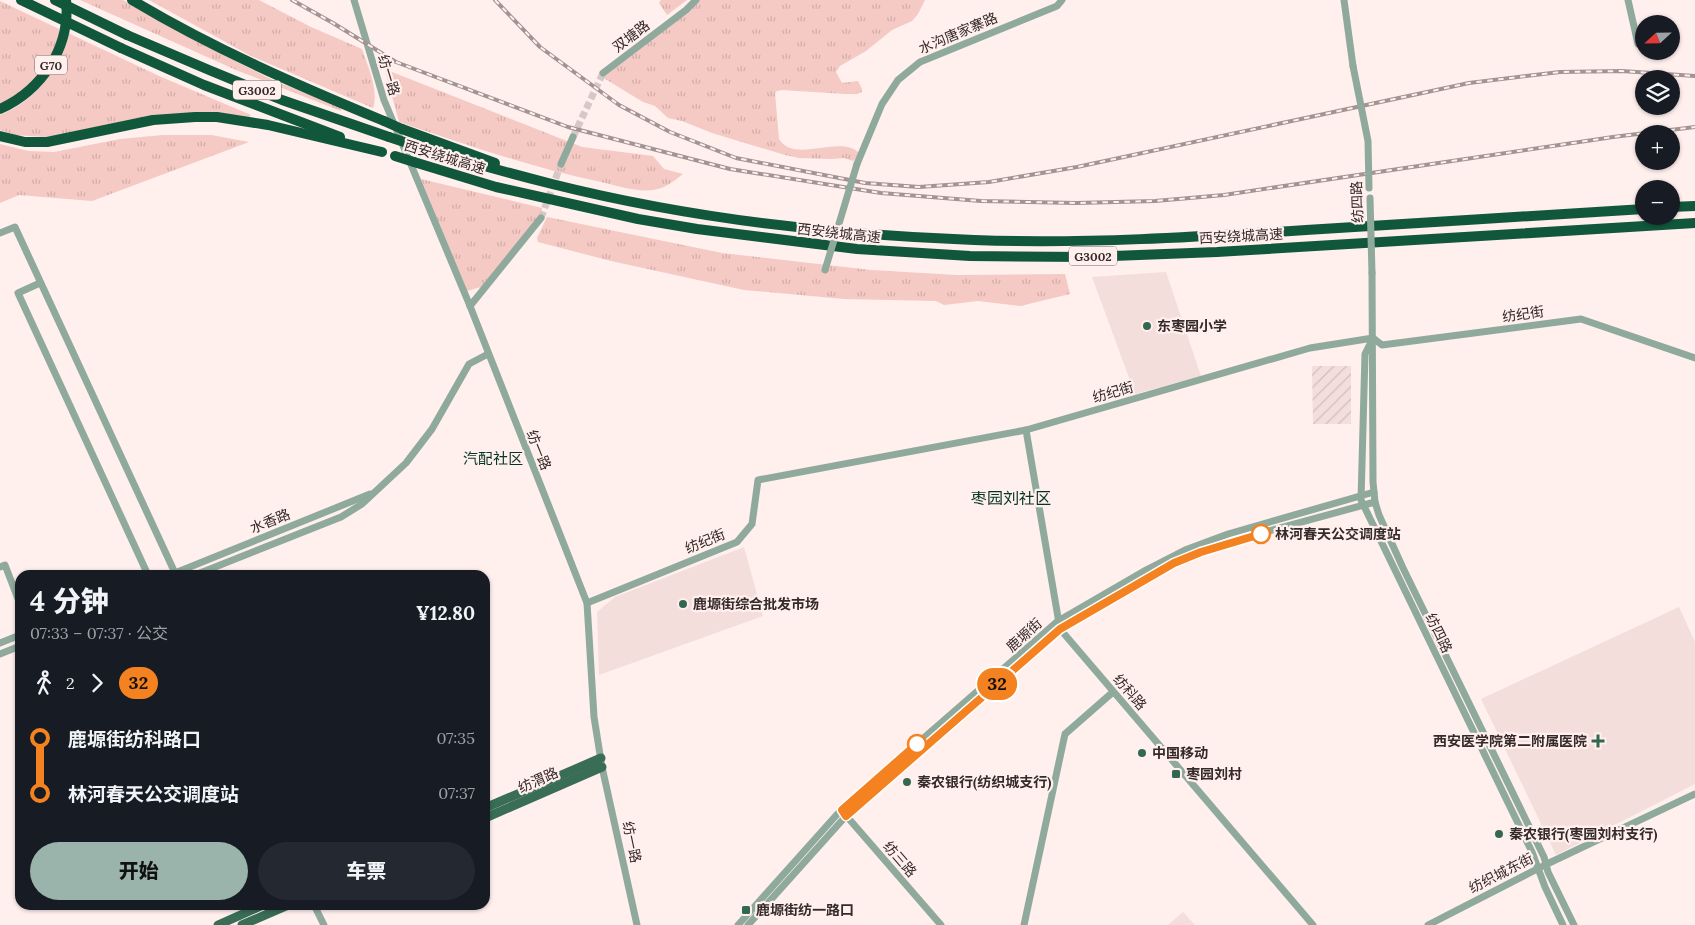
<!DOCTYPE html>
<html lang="zh">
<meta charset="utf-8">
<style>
:root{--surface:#171b24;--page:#242831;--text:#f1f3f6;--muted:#9ea1a6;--accent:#9bb4ab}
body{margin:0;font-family:Lora,"Noto Sans SC",serif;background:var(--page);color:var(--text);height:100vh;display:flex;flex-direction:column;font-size:19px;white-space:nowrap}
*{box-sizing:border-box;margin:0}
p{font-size:16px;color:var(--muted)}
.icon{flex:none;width:28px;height:28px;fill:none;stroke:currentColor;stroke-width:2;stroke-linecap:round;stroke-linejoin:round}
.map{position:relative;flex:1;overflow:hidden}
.sheet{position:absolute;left:15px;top:570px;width:475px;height:340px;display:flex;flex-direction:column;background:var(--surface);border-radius:15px;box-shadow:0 1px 4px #0004}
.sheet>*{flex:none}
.badge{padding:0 10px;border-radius:16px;font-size:18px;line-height:32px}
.needle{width:32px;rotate:248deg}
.fabs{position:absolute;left:1635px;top:15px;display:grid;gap:10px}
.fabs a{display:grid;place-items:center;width:45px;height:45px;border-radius:50%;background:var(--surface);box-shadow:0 1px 4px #0004;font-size:25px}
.map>.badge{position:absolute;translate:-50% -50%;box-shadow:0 0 0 2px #fff}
.legs{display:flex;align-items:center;gap:8px;height:55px;padding:0 15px;font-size:16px}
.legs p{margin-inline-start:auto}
.summary{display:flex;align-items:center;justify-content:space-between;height:85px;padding:0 15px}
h1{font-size:28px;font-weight:800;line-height:38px}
.action{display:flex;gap:10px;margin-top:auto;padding:10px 15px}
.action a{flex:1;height:58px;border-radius:30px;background:var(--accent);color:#111;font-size:20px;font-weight:800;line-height:58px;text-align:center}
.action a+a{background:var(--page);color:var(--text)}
ul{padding:0 15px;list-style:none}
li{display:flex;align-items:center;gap:18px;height:55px;font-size:19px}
li i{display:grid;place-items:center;width:8px;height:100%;margin:0 6px;background:currentColor}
li i::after{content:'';width:12px;height:12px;margin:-6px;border:4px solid;border-radius:50%;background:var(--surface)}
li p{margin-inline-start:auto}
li:first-child i{background:linear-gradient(#0000 50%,currentColor 0)}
li:last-child i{background:linear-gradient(currentColor 50%,#0000 0)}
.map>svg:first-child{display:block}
</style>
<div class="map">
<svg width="1695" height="925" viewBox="0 0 1695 925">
<defs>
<pattern id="industrial-furrows" width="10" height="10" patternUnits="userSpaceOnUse" patternTransform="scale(1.25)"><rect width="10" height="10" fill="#f3dedc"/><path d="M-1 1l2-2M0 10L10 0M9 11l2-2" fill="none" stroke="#d1bfbd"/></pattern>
<pattern id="grass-tufts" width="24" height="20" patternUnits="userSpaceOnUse" patternTransform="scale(1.25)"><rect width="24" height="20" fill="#f5c9c4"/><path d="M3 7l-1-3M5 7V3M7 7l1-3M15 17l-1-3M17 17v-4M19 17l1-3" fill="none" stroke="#d3ada8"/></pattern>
</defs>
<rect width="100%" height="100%" fill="#ffefed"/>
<g fill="#f3dedc">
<path d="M1166 272 1201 376 1135 394 1092 277Z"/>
<path d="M744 547 763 616 599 675 597 612 615 597Z"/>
<path d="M1679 607 1695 642V784L1556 855 1481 699Z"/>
<path d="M1183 912 1195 925H1168Z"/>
</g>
<path fill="url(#industrial-furrows)" d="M1312 366H1351V424H1313Z"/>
<g fill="url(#grass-tufts)">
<path d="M80 0H123L196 41 273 80 342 108 341 111 236 70Z"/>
<path d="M149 0H259L311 27 362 49C368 67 379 90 373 108L251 56Z"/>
<path d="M661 0H687L667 15 659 3Z"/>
<path d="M700 0H925L918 14 912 21 892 30 866 51 840 66 836 72 842 83 858 81 862 89V92L856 94H845L782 90 777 91 775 93 779 139C794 164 839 135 858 152V157L853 161 844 158 832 159 799 158 785 155 712 133 682 121 668 118 655 106 643 102 602 77 612 64 687 11Z"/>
<path d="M0 1 59 29 60 33 50 61 32 83 0 105Z"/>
<path d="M68 33 159 76 251 115 248 118 224 114 45 137 15 135 0 130V115C37 100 58 70 68 33Z"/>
<path d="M385 70 392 72 582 147 653 156 664 169 683 174C674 181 666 188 653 190 636 192 618 186 601 182 532 168 465 144 399 122Z"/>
<path d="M163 135H211L249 142 92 201 19 195 0 203V144L28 151 54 152 120 139Z"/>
<path d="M421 179 542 208 541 215 481 287 467 291Z"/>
<path d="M547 217 722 253 871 270 957 275 1065 274 1070 294 1020 306 978 301 944 305 936 301 844 299 744 290 611 261 538 242 537 238Z"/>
</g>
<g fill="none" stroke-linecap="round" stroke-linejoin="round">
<g stroke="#d6c8c6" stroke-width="7" stroke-dasharray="7 3.5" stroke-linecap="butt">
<path d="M573 137 603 73"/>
<path d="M541 218 561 164"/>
</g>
<g stroke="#8faa9c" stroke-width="7">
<path d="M354 0 384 100 470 306 587 603 594 717 602 767 637 925"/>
<path d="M1344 0 1353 66"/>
<path d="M1628 0 1638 44"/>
<path d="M603 73 686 10 696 0"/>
<path d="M561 164 573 137"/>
<path d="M857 164 882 104 898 80 920 62 1057 6 1062 0"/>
<path d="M0 233 15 227 175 573"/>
<path d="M1372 273 1373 482 1375 502 1379 515 1403 568 1544 857 1548 872 1574 925"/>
<path d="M40 283 18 293 148 575"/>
<path d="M470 306 541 218"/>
<path d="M1372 340 1365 354 1361 500 1532 852 1545 887 1563 925"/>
<path d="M1026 430 1060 629 1313 925"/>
<path d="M0 567 5 565 20 604"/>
<path d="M170 575 370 494"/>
<path d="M195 575 341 517 362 504 406 463 432 429 469 364 488 354"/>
<path d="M587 603 737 542 752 524 758 480 1026 430 1310 348 1373 338 1382 345 1581 319 1695 358"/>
<path d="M0 643 20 635"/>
<path d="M0 654 20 646"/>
<path d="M843 812 941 925"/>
<path d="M314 905 324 925"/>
<path d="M738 925 841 810 1058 621 1146 570 1185 550 1228 534 1374 492"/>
<path d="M748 925 846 816 1060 629 1136 584 1188 557 1247 537 1375 502"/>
<path d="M1024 925 1065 734 1113 692"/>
<path d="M1428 925 1547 864 1695 794"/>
</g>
<g stroke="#396d55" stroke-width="9">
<path d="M485 808 601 758"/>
<path d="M485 818 602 767"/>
<path d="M218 925 263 905"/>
<path d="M242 925 288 905"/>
</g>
<g stroke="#11573c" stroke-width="10">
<path d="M132 0C212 48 297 85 384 121"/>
<path d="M127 35 209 70 282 100 389 137"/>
<path d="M121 48 204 85 340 137"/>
<path d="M0 109C42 90 71 47 66 0"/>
<path d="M402 129 495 163"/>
<path d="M0 136 25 142H47L153 120 195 117H217L268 125 382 152"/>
<path d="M407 143C455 158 504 172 552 184 688 218 834 235 974 240 1085 244 1196 237 1306 230 1419 223 1531 216 1644 209"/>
<path d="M414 162 496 187 576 205 638 219 697 229 857 249 970 256 1087 257 1217 252 1695 223"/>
<path d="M1671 207 1695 206"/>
</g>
<defs>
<g id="rail">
<path d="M292 0 333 23 396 62 568 127 730 169 881 193 981 201 1076 203 1155 201 1224 195 1613 137 1695 127"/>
<path d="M495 0 540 47 619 105 670 132 736 158 865 183 919 187 989 182 1077 167 1469 83 1560 72 1622 71 1695 76"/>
</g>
</defs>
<use href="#rail" stroke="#a19493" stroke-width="4"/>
<use href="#rail" stroke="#ffefed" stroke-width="2" stroke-dasharray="5.5" stroke-linecap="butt"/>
<g stroke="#8faa9c" stroke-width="7">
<path d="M1353 66 1368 141 1369 188"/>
<path d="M1370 198 1372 273"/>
<path d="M825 270 857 164"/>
</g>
<g stroke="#11573c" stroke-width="10">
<path d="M21 0 121 48"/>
<path d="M55 0 127 35"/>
<path d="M384 121 402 129"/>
<path d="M389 137 407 143"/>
<path d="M395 156 414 162"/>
</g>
</g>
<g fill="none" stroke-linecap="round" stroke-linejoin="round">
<defs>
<path id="line-1" d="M917 744 842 810 846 816 1060 629 1174 563 1201 552 1261 534"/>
</defs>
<use href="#line-1" stroke="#fff" stroke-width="11"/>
<use href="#line-1" stroke="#f58220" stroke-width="8"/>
</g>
<g fill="#31684f" stroke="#ffefed" stroke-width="2">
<circle cx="1147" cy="326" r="5"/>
<circle cx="683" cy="604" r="5"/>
<path d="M1595.5 733.5h5v5h5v5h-5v5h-5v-5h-5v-5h5z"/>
<circle cx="1142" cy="753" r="5"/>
<rect x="1171" y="769" width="10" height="10" rx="2.5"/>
<circle cx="907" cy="782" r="5"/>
<circle cx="1499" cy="834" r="5"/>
<rect x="741" y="905" width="10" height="10" rx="2.5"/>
</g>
<g fill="#fff" stroke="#f58220" stroke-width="2.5">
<circle cx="1261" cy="534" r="9"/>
<circle cx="917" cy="744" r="9"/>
</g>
<g text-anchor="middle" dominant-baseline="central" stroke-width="4.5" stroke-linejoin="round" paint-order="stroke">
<g fill="#ffefed" stroke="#716564" stroke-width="1">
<rect x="35" y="55.5" width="32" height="19" rx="4"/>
<rect x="233" y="80.5" width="48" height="19" rx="4"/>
<rect x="1069" y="246.5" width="48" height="19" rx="4"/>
</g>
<g font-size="12" font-weight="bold" fill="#342a29">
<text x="51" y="65">G70</text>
<text x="257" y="90">G3002</text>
<text x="1093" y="256">G3002</text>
</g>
<g font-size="14" fill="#342a29" stroke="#ffefed">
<text transform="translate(958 33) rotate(-23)">水沟唐家寨路</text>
<text transform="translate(631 36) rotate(-37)">双塘路</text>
<text transform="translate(389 75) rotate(73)">纺一路</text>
<text transform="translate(445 157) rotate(17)">西安绕城高速</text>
<text transform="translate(1357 202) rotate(-92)">纺四路</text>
<text transform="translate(839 233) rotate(6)">西安绕城高速</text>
<text transform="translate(1241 236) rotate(-3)">西安绕城高速</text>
<text transform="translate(1523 314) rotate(-8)">纺纪街</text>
<text transform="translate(1113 392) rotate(-16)">纺纪街</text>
<text transform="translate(539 450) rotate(68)">纺一路</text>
<text transform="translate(270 521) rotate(-22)">水香路</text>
<text transform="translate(705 541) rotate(-22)">纺纪街</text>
<text transform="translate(1439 633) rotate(64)">纺四路</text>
<text transform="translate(1024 635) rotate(-42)">鹿塬街</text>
<text transform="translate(1130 692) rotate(49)">纺科路</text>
<text transform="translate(538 780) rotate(-24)">纺渭路</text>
<text transform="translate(632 842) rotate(78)">纺一路</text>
<text transform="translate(900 859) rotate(49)">纺三路</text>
<text transform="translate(1501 873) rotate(-27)">纺织城东街</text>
</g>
<g font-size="14" font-weight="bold" fill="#342a29" stroke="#ffefed" text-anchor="start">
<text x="1157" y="326">东枣园小学</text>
<text x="693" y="604">鹿塬街综合批发市场</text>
<text x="1587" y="741" text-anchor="end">西安医学院第二附属医院</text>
<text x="1152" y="753">中国移动</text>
<text x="1186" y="774">枣园刘村</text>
<text x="917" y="782">秦农银行(纺织城支行)</text>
<text x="1509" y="834">秦农银行(枣园刘村支行)</text>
<text x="756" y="910">鹿塬街纺一路口</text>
</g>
<g font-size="14" font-weight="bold" fill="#342a29" stroke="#ffefed" text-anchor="start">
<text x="1275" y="534">林河春天公交调度站</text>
</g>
<g font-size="15" fill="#043522" stroke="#ffefed">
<text x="493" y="458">汽配社区</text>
</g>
<g font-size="16" fill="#043522" stroke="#ffefed">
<text x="1011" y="498">枣园刘社区</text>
</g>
</g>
</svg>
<div class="fabs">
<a><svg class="needle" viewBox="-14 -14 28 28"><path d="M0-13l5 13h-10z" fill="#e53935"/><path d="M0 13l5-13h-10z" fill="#9ea1a6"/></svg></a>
<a><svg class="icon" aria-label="layers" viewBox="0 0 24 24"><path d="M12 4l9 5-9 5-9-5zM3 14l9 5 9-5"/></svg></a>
<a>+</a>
<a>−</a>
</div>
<b class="badge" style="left:997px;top:684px;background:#f58220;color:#111">32</b>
<section class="sheet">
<div class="summary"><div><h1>4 分钟</h1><p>07:33 – 07:37 · 公交</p></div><b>¥12.80</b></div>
<div class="legs"><svg class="icon" aria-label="walk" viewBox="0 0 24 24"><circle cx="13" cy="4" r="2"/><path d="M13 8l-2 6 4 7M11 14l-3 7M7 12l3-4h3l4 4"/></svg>2<svg class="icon" aria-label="forward" viewBox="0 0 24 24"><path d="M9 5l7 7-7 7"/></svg><b class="badge" style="background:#f58220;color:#111">32</b></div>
<ul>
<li><i style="color:#f58220"></i><b>鹿塬街纺科路口</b><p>07:35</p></li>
<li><i style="color:#f58220"></i><b>林河春天公交调度站</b><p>07:37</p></li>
</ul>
<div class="action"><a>开始</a><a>车票</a></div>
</section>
</div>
